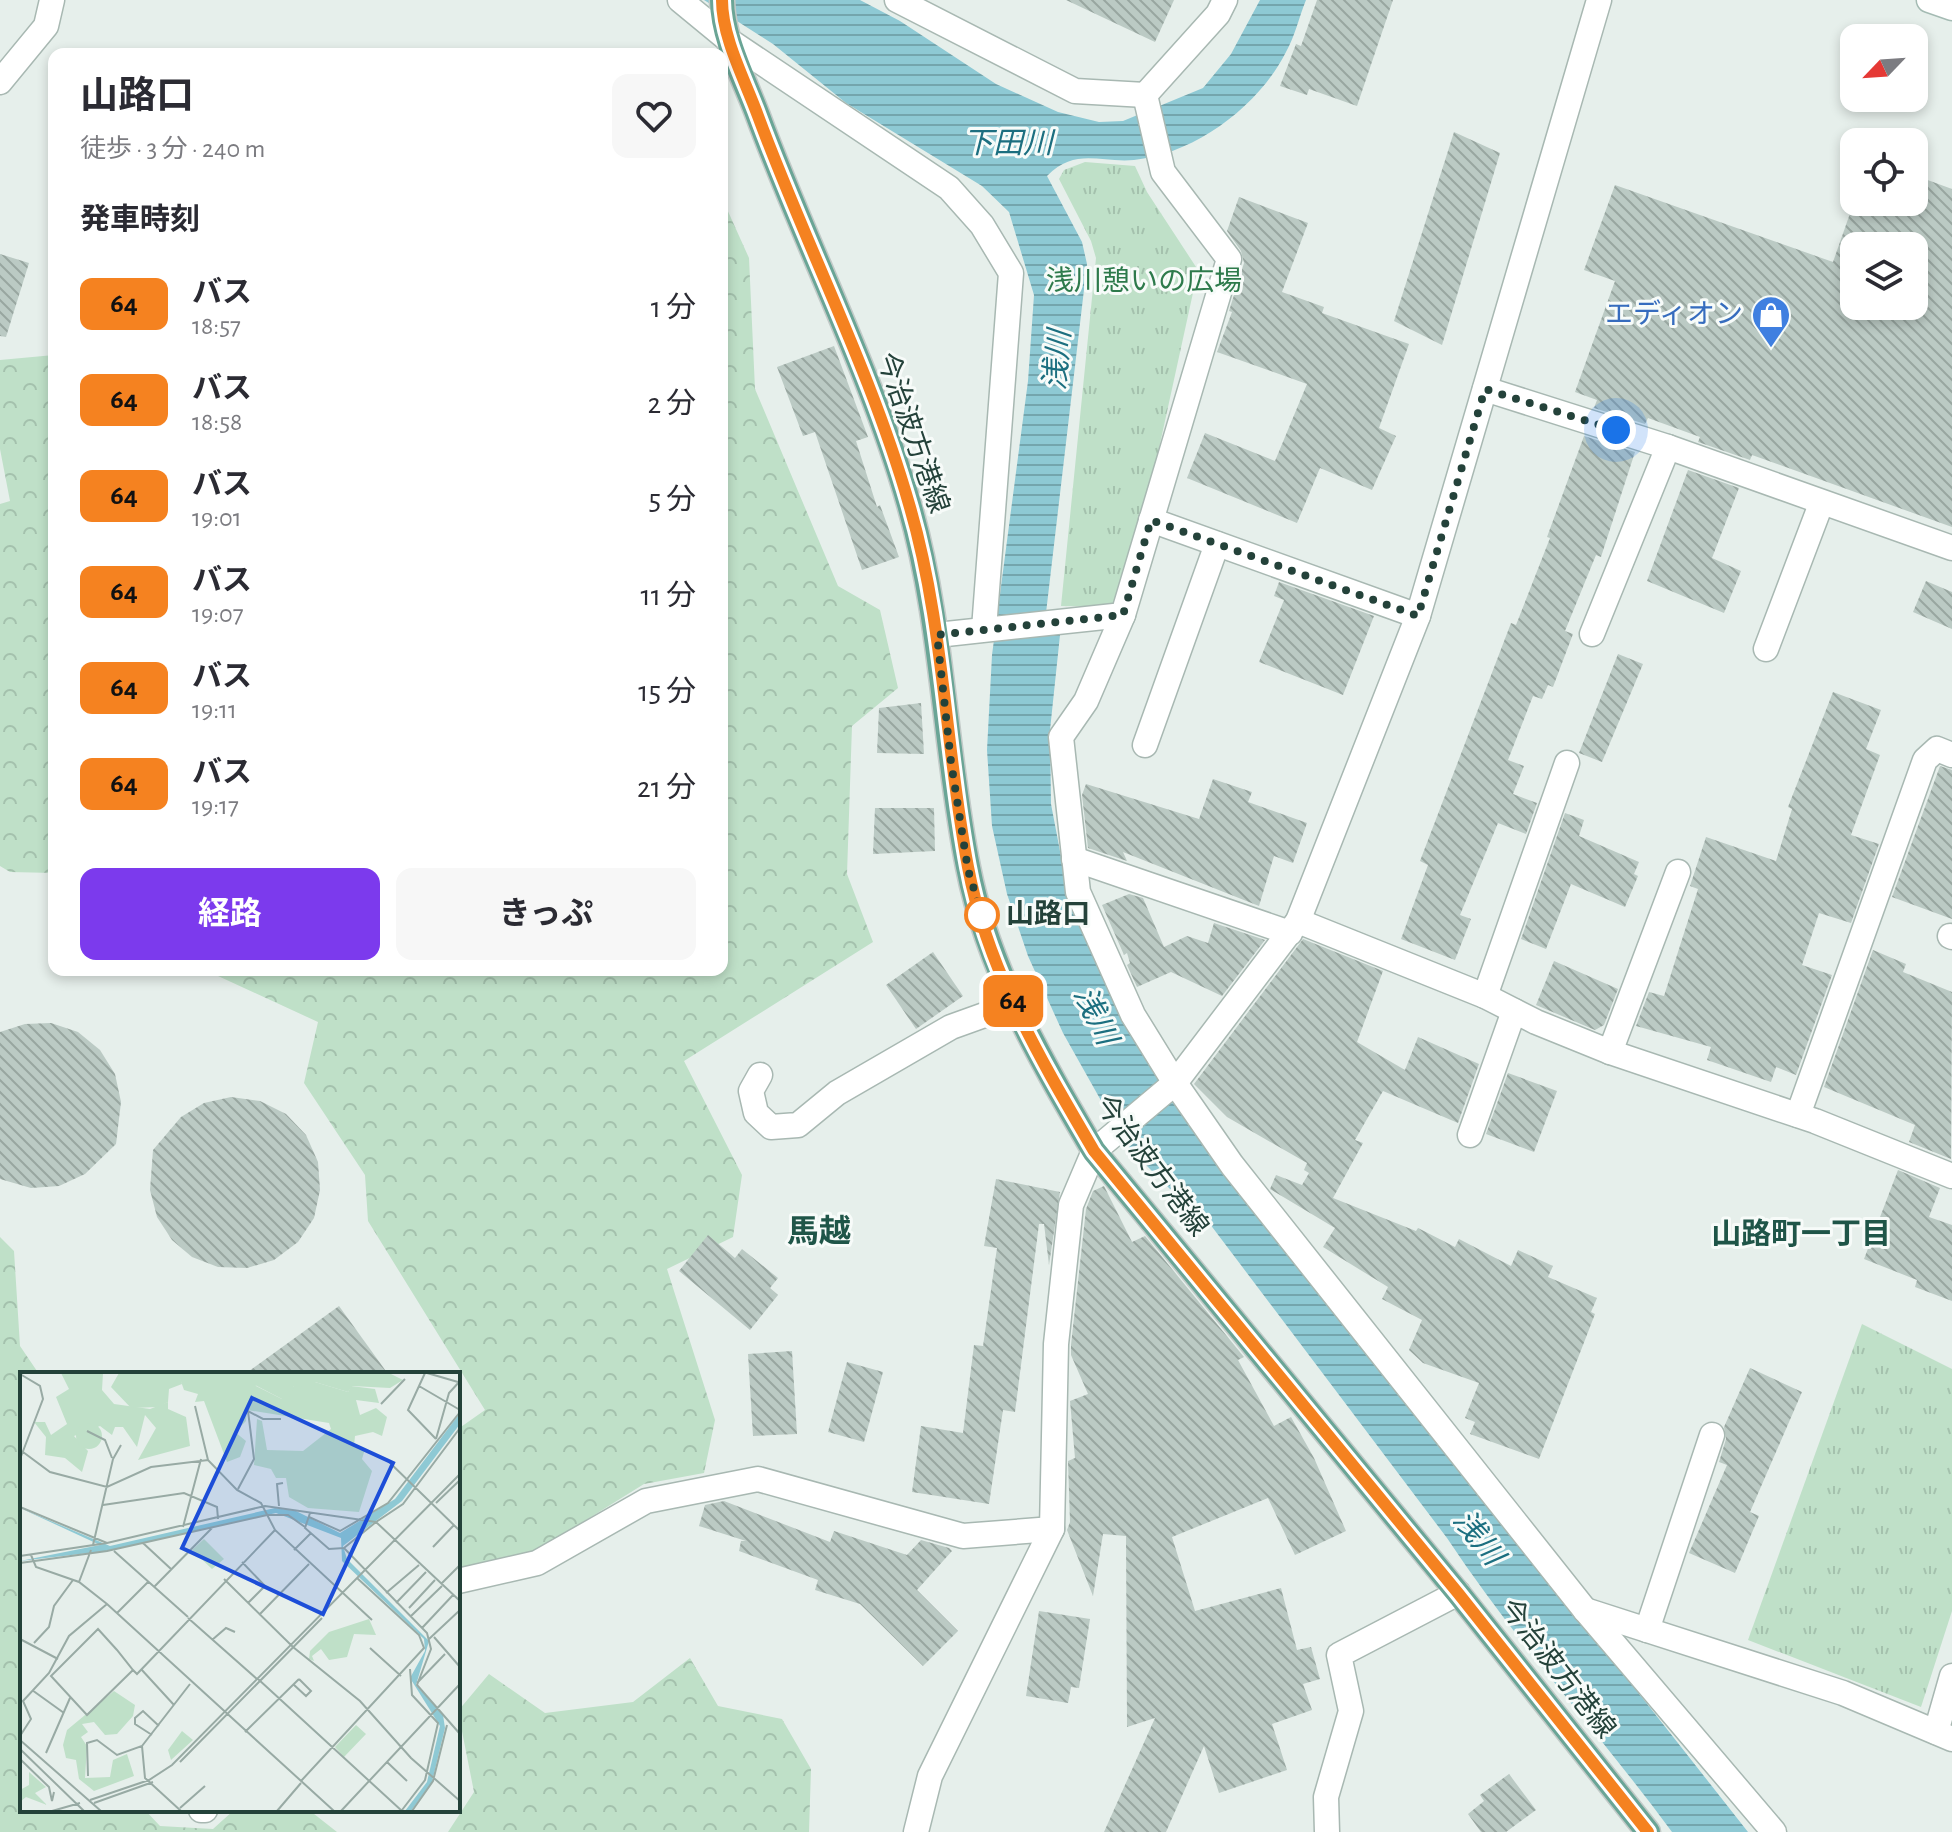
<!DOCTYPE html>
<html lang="ja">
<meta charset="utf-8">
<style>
:root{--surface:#fff;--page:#f7f7f7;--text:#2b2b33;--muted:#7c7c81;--accent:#7c3aed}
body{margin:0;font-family:"Alegreya Sans","Noto Sans JP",sans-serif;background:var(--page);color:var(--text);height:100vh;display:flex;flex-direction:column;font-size:30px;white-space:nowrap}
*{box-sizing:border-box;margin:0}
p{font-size:26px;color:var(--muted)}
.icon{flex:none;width:44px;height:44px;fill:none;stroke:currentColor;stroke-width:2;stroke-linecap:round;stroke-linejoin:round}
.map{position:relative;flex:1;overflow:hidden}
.panel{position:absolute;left:48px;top:48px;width:680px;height:928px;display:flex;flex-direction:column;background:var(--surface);border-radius:16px;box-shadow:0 4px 12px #0003}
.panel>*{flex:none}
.badge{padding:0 16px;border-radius:12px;font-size:28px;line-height:52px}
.needle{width:52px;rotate:245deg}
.tools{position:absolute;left:1840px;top:24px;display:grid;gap:16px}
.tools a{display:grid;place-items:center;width:88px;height:88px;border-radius:16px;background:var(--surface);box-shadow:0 4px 12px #0003;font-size:40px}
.you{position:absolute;width:40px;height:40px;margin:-20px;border:6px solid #fff;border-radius:50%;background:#1a73e8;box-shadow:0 0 0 12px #1a73e833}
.map>.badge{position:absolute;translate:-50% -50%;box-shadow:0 0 0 4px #fff}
h2{padding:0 32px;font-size:30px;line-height:72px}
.round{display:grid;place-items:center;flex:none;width:84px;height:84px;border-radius:16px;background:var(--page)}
.head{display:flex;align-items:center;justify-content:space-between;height:136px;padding:0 32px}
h1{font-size:38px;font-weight:700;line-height:60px}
.cta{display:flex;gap:16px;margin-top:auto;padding:16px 32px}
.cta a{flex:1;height:92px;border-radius:16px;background:var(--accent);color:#fff;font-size:32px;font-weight:700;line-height:92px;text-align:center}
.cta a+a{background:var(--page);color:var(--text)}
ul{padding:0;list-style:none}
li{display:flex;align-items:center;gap:24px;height:96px;padding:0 32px}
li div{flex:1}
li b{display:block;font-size:30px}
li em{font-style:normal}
li .badge{min-width:88px;font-weight:700;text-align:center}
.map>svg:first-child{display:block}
</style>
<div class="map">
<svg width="1952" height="1832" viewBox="0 0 1952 1832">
<defs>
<pattern id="grass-tufts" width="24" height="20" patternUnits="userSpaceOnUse" patternTransform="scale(2)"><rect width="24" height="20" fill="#bfe0c8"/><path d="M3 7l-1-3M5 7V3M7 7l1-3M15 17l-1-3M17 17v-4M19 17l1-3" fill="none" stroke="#a4c1ad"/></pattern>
<pattern id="forest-crowns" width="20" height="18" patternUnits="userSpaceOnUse" patternTransform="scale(2)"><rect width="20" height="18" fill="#bfe0c8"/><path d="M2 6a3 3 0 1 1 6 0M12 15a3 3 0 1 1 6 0" fill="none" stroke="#a4c1ad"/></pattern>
<pattern id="water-rules" width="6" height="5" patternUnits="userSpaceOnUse" patternTransform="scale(2)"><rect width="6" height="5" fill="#8ec9d4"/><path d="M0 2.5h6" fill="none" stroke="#74a5ad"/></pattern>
<pattern id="building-back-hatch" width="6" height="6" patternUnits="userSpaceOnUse" patternTransform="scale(2)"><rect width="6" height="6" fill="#bbcac4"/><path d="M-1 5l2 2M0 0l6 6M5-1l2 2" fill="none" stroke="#98a6a0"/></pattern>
</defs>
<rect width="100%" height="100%" fill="#e6efeb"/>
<g fill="url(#grass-tufts)">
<path d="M1085 162 1135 166 1147 192 1198 270 1156 462 1113 607 1061 606 1096 258 1091 241 1059 179 1064 170Z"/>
<path d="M1862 1324 1952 1369V1611L1921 1707 1748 1640Z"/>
</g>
<g fill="url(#forest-crowns)">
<path d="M722 198 749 258 755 389 838 586 880 610 898 688 852 726 847 874 873 942 684 1061 742 1175 733 1237 667 1269 715 1420 704 1473 644 1484 533 1553 458 1568V1429L485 1410 368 1221 365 1175 304 1083 318 1022 205 970H722Z"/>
<path d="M54 355V873L10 872 0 866V504L10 501 0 449V360Z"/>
<path d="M0 1237 14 1251 20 1346 39 1374H22V1810H145L160 1826 213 1829 234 1810H309L337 1832H0Z"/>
<path d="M690 1658 718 1706 782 1719 811 1769 809 1832H448L474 1792 458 1711 489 1674 545 1713 633 1702Z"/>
</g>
<path fill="url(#water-rules)" d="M704 0H860L900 21 996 84 1058 112 1099 122 1123 121 1203 88 1231 54 1260 0H1306C1299 17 1295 36 1286 52 1259 106 1195 154 1134 160 1099 163 1076 147 1047 176L1082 242 1087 264 1046 613 1060 635 1050 730 1051 804 1063 867 1086 933 1112 992 1622 1672 1748 1832H1672C1599 1733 1515 1641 1447 1538L1185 1191 1170 1189 1126 1145 1063 1033 1028 956 1007 894 992 826 987 750 992 655 1028 381 1034 295 1009 212 982 186 846 103 773 44Z"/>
<g fill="url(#building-back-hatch)" fill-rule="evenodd">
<path d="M1066 0H1174L1155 42Z"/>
<path d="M1317 0H1393L1357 106 1309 89 1307 95 1280 86 1296 44 1301 46Z"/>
<path d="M1454 132 1500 153 1442 345 1394 321Z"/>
<path d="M1914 175 1952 189V527L1752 455 1750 460 1698 442 1700 437 1648 418 1645 424 1594 408 1597 400 1575 392 1615 281 1584 270 1615 185 1833 262 1854 202H1914ZM1854 246H1914V306H1854Z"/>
<path d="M1239 197 1308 223 1282 292 1324 307 1322 313 1409 344 1379 428 1396 436 1372 490 1320 468 1297 523 1187 478 1205 433 1275 461 1307 384 1217 352 1232 312 1229 311 1244 263 1241 251 1227 231Z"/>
<path d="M0 254 29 263 6 337 0 336Z"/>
<path d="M834 346 868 437 856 441 877 507 880 505 899 557 862 570 815 432 803 436 777 367Z"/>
<path d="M1584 436 1635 452 1601 557 1596 555 1565 631 1573 634 1553 687 1548 685 1542 699 1533 696 1508 760 1524 766 1513 794 1537 803 1526 834 1498 823 1460 915 1471 919 1455 960 1401 939 1428 865 1420 861 1511 623 1516 625 1550 538 1547 537Z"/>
<path d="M1688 470 1739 488 1712 558 1741 571 1724 613 1647 581Z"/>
<path d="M1926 581 1952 592V629L1913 612Z"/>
<path d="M1279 582 1374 616 1343 695 1259 662 1284 600 1274 596Z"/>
<path d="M1618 654 1643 664 1602 762 1579 753Z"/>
<path d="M1833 692 1881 710 1866 749 1880 755 1851 835 1879 844 1851 923 1819 913 1802 965 1832 975 1796 1075 1776 1067 1771 1082 1707 1060 1711 1047 1636 1026 1649 992 1664 996 1698 889 1690 886 1706 837 1776 861 1792 809 1788 807Z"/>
<path d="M921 703 924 754 877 753 879 708Z"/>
<path d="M1940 766 1952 770V919L1892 897Z"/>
<path d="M1213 779 1252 792 1248 802 1307 823 1293 863 1274 856 1259 906 1123 852 1127 861 1088 848 1082 795 1086 784 1199 819Z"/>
<path d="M875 808H934L935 851 873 854Z"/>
<path d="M1565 813 1584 820 1579 836 1639 862 1634 874 1638 876 1625 907 1571 884 1546 949 1521 939Z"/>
<path d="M1129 894 1143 898 1164 947 1187 936 1208 943 1214 923 1265 940 1222 996 1171 972 1137 987 1127 965 1130 963 1127 953 1124 955 1102 905Z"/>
<path d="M1303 939 1383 971 1357 1042 1405 1070 1418 1037 1479 1064 1458 1123 1383 1091 1355 1140 1363 1143 1333 1198 1416 1231 1418 1228 1455 1247 1459 1239 1511 1266 1518 1250 1553 1266 1548 1277 1597 1298 1591 1312 1595 1314 1539 1459 1470 1434 1475 1422 1465 1418 1479 1383 1423 1363 1409 1350 1422 1320 1382 1299 1388 1287 1323 1247 1335 1228 1270 1189 1276 1175 1302 1185 1309 1173 1304 1170 1307 1163 1227 1117 1194 1084Z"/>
<path d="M1873 950 1906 964 1903 972 1952 992 1951 1159 1909 1142 1915 1125 1824 1087Z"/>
<path d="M933 952 963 996 916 1029 886 985Z"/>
<path d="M1554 961 1618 989 1604 1025 1595 1030 1536 1005Z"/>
<path d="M51 1023 78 1032 100 1050 115 1074 121 1102 116 1144 85 1174 59 1186 31 1188 0 1179V1032L25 1024Z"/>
<path d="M1508 1073 1557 1091 1534 1152 1486 1134Z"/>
<path d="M231 1097 260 1101 286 1114 306 1135 318 1162 320 1190 314 1218 298 1242 274 1260 247 1268 218 1267 192 1257 172 1240 157 1217 150 1190 153 1150 181 1117 204 1103Z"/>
<path d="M1898 1170 1940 1188 1929 1217 1952 1225V1301L1915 1287 1917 1280 1864 1259Z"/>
<path d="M996 1179 1060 1192 1049 1265 1044 1224H1039L1015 1412 1003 1410 989 1504 912 1492 921 1426 963 1433 974 1345 983 1346 997 1248 984 1246Z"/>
<path d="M1104 1186 1132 1242 1145 1236 1244 1357 1238 1360 1274 1426 1291 1417 1314 1458 1346 1531 1295 1555 1268 1498 1172 1537 1195 1611 1281 1588 1297 1650 1311 1647 1320 1679 1303 1684 1312 1710 1272 1724 1287 1770 1219 1793 1204 1746 1166 1832H1104L1155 1718 1127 1727 1126 1536 1103 1534 1093 1596 1067 1530 1070 1522 1068 1461 1075 1458 1070 1401 1088 1394 1071 1355V1345L1086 1209 1093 1191Z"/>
<path d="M708 1235 735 1258 742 1249 778 1278 770 1288 778 1295 750 1330 679 1271Z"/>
<path d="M339 1306 388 1374H245Z"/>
<path d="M792 1351 797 1434 753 1436 748 1354Z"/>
<path d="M847 1362 883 1372 864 1442 828 1432Z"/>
<path d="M1750 1368 1802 1392 1750 1512 1759 1516 1735 1573 1689 1553 1727 1465 1719 1462 1726 1439 1724 1427Z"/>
<path d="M724 1501 830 1542 834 1531 907 1555 921 1540 949 1548 952 1551 917 1590 958 1631 923 1666 860 1604 815 1590 818 1580 739 1551 741 1541H746L699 1526 705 1505Z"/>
<path d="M1039 1611 1090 1619 1079 1688 1071 1687 1068 1703 1026 1696Z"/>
<path d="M1509 1774 1536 1810 1506 1832H1481L1468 1814 1484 1801 1480 1795Z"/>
</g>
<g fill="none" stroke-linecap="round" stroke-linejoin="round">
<defs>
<g id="street">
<path d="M680 0 731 42 949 188 982 225 1011 273 984 629"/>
<path d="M897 0 1075 91 1145 95"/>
<path d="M0 82 46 26 52 0"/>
<path d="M1145 95 1218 14 1225 0"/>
<path d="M1485 389 1668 447 1952 548"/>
<path d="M1151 520 1418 616"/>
<path d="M1123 615 1086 701 1061 737 1078 892 1133 1015 1175 1083 1232 1165 1585 1610 1774 1832"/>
<path d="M1592 634 1668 447"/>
<path d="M937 635 1123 615 1229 259 1163 172 1145 95"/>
<path d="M1766 649 1821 504"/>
<path d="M1145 745 1217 544"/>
<path d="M1074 859 1290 933"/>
<path d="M1298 921 1485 996 1536 1022 1610 1052 1815 1121 1952 1176"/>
<path d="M1950 936 1952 937"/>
<path d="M1485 996 1567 763"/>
<path d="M1610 1052 1678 872"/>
<path d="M760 1075 751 1091 756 1113 771 1127 798 1125 837 1093 951 1027 1015 1004"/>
<path d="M1798 1115 1925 760 1937 749 1952 755"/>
<path d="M1470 1135 1514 1011"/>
<path d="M458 1581 537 1563 646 1501 758 1479 963 1536 1052 1529"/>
<path d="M1585 1610 1843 1693 1952 1739"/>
<path d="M1647 1630 1712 1435"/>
<path d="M1936 1732 1952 1676"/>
<path d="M201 1810H205"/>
<path d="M916 1832 930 1776 1052 1529 1056 1344 1071 1205 1094 1151 1175 1083 1298 921 1418 616 1599 0"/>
<path d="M1327 1832 1326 1797 1351 1711 1339 1655 1458 1593"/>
</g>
<path id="secondary" d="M1929 0 1952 8"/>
<path id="primary" d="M722 0C722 38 745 81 758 116 806 246 871 371 909 504 943 622 944 747 968 867 988 970 1042 1062 1094 1151L1458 1593 1648 1832"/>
</defs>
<use href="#street" stroke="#a8b8b2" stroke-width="27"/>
<use href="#secondary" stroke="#a4bbb3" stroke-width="27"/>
<use href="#primary" stroke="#c2cac8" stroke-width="27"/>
<use href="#street" stroke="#fff" stroke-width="24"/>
<use href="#secondary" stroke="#fff" stroke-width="24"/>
<use href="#primary" stroke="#6aa596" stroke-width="24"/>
</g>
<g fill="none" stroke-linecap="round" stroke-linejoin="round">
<defs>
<path id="line" d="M722 0C722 38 745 80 758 116 806 246 871 371 909 504 944 622 945 747 968 867 987 970 1042 1062 1094 1151L1458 1593 1648 1832"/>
</defs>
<use href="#line" stroke="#fff" stroke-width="18"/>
<use href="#line" stroke="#f58220" stroke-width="12"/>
<path stroke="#24423a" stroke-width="8" stroke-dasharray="0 14.4" d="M982 915 968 870 951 762 937 635 1123 615 1151 520 1418 616 1485 389 1616 430"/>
</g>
<defs>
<symbol id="shop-pin" viewBox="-11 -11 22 30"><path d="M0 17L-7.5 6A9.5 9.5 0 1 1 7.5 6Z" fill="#3f7fe0" stroke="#f7fbf9"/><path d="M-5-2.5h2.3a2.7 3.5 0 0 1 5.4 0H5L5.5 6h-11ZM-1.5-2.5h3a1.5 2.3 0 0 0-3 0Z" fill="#fff"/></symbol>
</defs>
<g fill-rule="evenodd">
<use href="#shop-pin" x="1749" y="293" width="44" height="60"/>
</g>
<circle fill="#fff" stroke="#f58220" stroke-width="4" cx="982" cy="915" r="16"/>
<g text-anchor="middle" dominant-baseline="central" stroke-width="6" stroke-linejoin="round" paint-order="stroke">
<g font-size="28" fill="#2d7a4b" stroke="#f7fbf9">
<text x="1144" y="282">浅川憩いの広場</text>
</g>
<g font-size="28" fill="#366cbe" stroke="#f7fbf9" text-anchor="end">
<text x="1743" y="315">エディオン</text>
</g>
<g font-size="28" fill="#24423a" stroke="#f7fbf9">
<text transform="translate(912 433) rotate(71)">今治波方港線</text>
<text transform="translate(1151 1166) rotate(53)">今治波方港線</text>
<text transform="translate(1557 1669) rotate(52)">今治波方港線</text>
</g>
<g font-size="28" font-weight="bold" fill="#24423a" stroke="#f7fbf9" text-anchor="start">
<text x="1006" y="915">山路口</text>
</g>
<g font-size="30" font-style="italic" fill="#1c6f80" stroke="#f7fbf9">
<text x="1008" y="144">下田川</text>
<text transform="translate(1058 360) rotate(-85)">浅川</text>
<text transform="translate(1095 1016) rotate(64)">浅川</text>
<text transform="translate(1478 1538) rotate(52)">浅川</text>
</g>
<g font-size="30" font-weight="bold" fill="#1f5548" stroke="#f7fbf9">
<text x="1801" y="1235">山路町一丁目</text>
</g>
<g font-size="32" font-weight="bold" fill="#1f5548" stroke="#f7fbf9">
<text x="819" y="1232">馬越</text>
</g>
</g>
<g transform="translate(20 1372)">
<rect width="440" height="440" fill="#e6efeb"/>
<path d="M184 167 204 187 192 197 172 178ZM336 353 346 362 324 385 315 375Z" fill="#bfe0c8"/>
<path d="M41 1H83L82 18 94 32 130 37 148 30V37L166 45 170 74 118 88 136 56 125 43 117 75 103 55H95L92 63 80 54 54 64 68 79 62 100 45 86 25 83 26 65 14 50H25L31 63 47 52 36 25 49 17ZM158 1H232L236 14 262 27 274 14 295 10 328 20 331 14 355 17 359 31 336 28 340 43 356 36 367 45 362 64 353 60 335 64 334 74 345 77 342 87 352 99 339 140 288 136 269 125 266 106H256L251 97 234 93 237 47 242 49 247 78 283 79 311 57 309 51 227 38 226 49 215 60 226 69 220 85 207 90 184 29 175 30 178 22 164 18ZM349 247 356 263 334 262 327 285 309 288 301 277 292 284 294 289 289 287 290 279 309 260ZM94 319 115 333 113 344 97 362 85 363 74 350 62 352 68 360 61 365 67 374 65 406 90 405 93 388 107 382 114 404 74 419 59 407 56 388 46 386 43 373 47 358ZM162 359 173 368 151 388 148 378ZM9 400 26 415 15 421 27 433 6 425 0 430V418L9 413Z" fill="#bfe0c8"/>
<path d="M99 1H159L162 12 149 17 148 30 138 35 111 36 91 15ZM232 1H369L383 8 370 16 332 14 328 20 295 10 294 16 274 14 269 27H262L231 11ZM56 64a13 13 0 1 1 26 0a13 13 0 1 1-26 0Z" fill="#bfe0c8"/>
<path d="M440 41V52L382 129 323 174 327 187 409 269 396 313 423 343 425 356 412 410 391 439H385L407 410 420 354 390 306 405 279 404 267 322 189 321 166 256 141 86 179 0 189 80 173 0 136 90 174 255 136 276 139 320 161 375 127Z" fill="#8ec9d4"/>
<path fill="none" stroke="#98aaa4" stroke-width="2" d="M405 1 388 38 416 67M407 1 438 10M0 2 20 14 23 27 0 87M399 14 440 38M361 32 385 7M175 34 188 88M67 59 85 68 92 86M416 67 429 21 440 9M3 80 30 100 87 115 131 95 188 88 217 118 241 131 255 158 352 248M366 87 440 159M218 117 234 87 228 39 243 47H261M416 131 440 108M83 133 164 121 197 135 198 147M259 134 257 112 263 111M0 135 87 171M290 141 285 156 309 177 324 176 407 261 411 277 397 313 440 362M289 145 320 159 368 131 440 40M163 155 181 87M123 171 151 197M73 173 93 87 101 73M413 175 434 153M324 176 356 150 440 229M274 178 291 161M94 179 168 245M11 183 16 195 59 210 87 232 314 439M0 184 87 171 245 134 356 150 383 132 440 56M222 190 245 214 228 231M0 191 87 179 247 143H268L285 155M204 207 273 275 340 329 391 386 440 429M59 210 71 178M421 212 440 193M134 215 192 156M366 221 399 193M376 231 406 200M389 236 415 208M97 241 128 210M239 243 289 192M391 244 422 214M168 246 237 307M402 256 433 223M414 265 440 295M0 267 38 287M409 267 440 238M192 268 206 256 215 260M14 271 29 255 34 234 53 208M350 276 381 304M121 297 154 333M113 298 67 343 31 304 78 257 97 278 113 298 117 302 255 158M238 307 382 439M397 311 425 282M273 312 286 324 291 319 279 307M12 318 44 341M225 360 279 307M132 363 115 352V346L123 339 139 354M0 364 11 347 3 329 29 301 49 264 87 232M0 368 81 439M122 374 125 406 161 439M0 377 64 439M26 381 50 326M0 387 29 415 32 429 34 420M160 390 302 246M367 390 387 409M68 404 67 371 77 368 97 383 122 374 170 312M281 409 404 276 399 263 337 206M70 428 129 408 152 393 440 102M74 431 133 410M160 436 185 414M382 438 405 408 418 351 392 323 390 297M32 439 60 431M257 439 281 411M321 439 440 312M392 439 413 409 427 353"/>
<path fill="#1d4ed8" fill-opacity="0.15" stroke="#1d4ed8" stroke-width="4" d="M232 26 373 91 303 242 162 176Z"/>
<rect width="440" height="440" fill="none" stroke="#24423a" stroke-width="4"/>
</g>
</svg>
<div class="tools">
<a><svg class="needle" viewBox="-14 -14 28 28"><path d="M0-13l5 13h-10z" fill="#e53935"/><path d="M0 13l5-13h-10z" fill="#7c7c81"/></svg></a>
<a><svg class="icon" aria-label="locate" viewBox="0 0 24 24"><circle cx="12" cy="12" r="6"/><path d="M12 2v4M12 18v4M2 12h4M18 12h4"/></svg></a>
<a><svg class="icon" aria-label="layers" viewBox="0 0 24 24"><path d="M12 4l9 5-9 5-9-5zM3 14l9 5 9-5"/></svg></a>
</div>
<div class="you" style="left:1616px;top:430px"></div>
<b class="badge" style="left:1013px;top:1001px;background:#f58220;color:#111">64</b>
<section class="panel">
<div class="head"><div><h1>山路口</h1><p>徒歩 · 3 分 · 240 m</p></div><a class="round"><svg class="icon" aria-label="heart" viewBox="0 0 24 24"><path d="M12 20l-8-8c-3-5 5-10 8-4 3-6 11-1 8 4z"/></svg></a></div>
<h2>発車時刻</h2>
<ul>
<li><span class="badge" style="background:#f58220;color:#111">64</span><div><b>バス</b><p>18:57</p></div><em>1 分</em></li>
<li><span class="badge" style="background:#f58220;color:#111">64</span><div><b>バス</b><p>18:58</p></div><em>2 分</em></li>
<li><span class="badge" style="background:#f58220;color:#111">64</span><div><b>バス</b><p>19:01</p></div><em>5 分</em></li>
<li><span class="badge" style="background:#f58220;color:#111">64</span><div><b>バス</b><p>19:07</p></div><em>11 分</em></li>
<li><span class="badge" style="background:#f58220;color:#111">64</span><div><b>バス</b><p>19:11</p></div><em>15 分</em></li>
<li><span class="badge" style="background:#f58220;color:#111">64</span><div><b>バス</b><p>19:17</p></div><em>21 分</em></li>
</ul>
<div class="cta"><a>経路</a><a>きっぷ</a></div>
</section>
</div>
